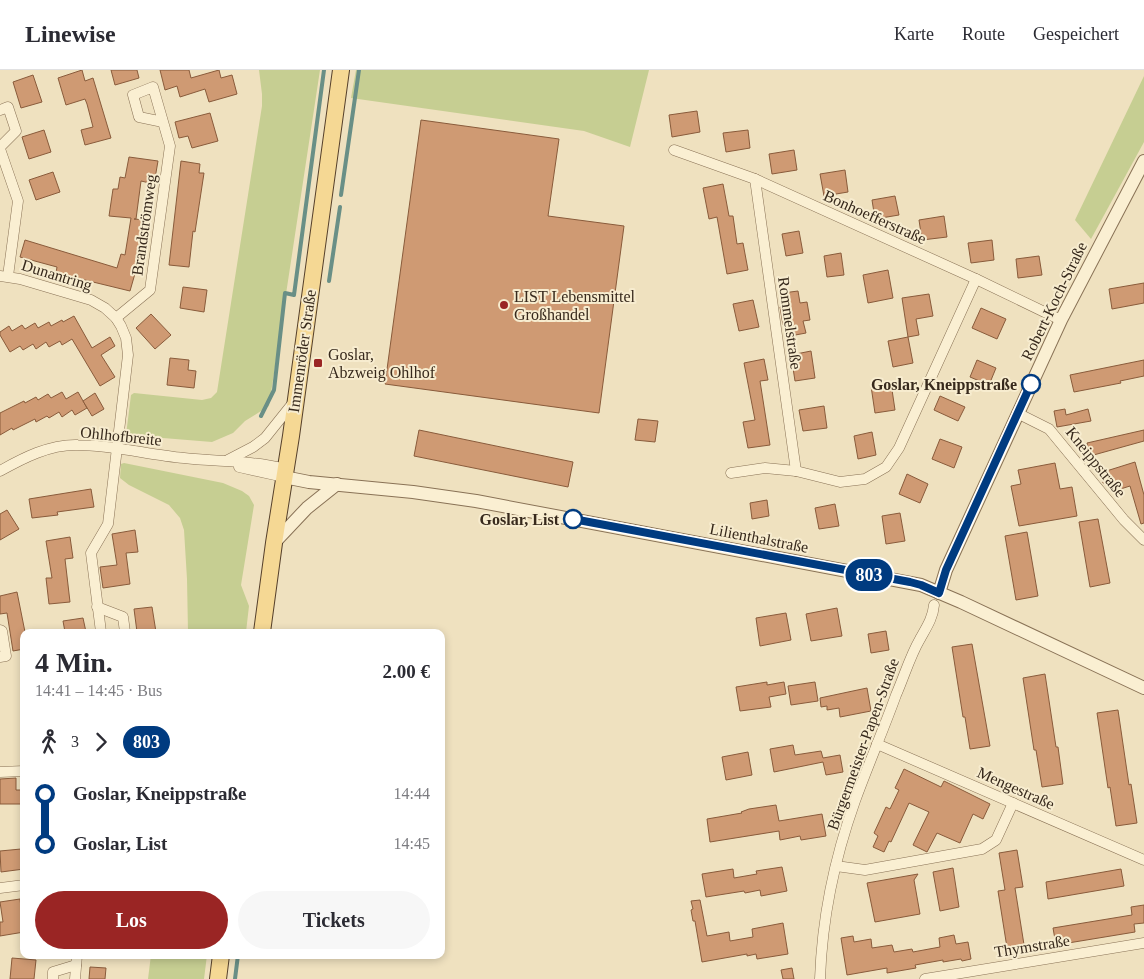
<!DOCTYPE html>
<html lang="de">
<meta charset="utf-8">
<style>
:root{--surface:#fff;--page:#f7f7f7;--text:#2b2b33;--muted:#7c7c81;--line:#e1e1e2;--accent:#9a2524}
body{margin:0;font-family:Georgia,serif;background:var(--page);color:var(--text);height:100vh;display:flex;flex-direction:column;font-size:19px;white-space:nowrap}
*{box-sizing:border-box;margin:0}
p{font-size:16px;color:var(--muted)}
.icon{flex:none;width:28px;height:28px;fill:none;stroke:currentColor;stroke-width:2;stroke-linecap:round;stroke-linejoin:round}
.map{position:relative;flex:1;overflow:hidden}
.panel{position:absolute;left:20px;top:559px;width:425px;height:330px;display:flex;flex-direction:column;background:var(--surface);border-radius:10px;box-shadow:0 2px 8px #0003}
.panel>*{flex:none}
.badge{padding:0 10px;border-radius:16px;font-size:18px;line-height:32px}
.map>.badge{position:absolute;translate:-50% -50%;box-shadow:0 0 0 2px #fff}
.legs{display:flex;align-items:center;gap:8px;height:55px;padding:0 15px;font-size:16px}
.legs p{margin-inline-start:auto}
.head{display:flex;align-items:center;justify-content:space-between;height:85px;padding:0 15px}
h1{font-size:28px;font-weight:700;line-height:38px}
.action{display:flex;gap:10px;margin-top:auto;padding:10px 15px}
.action a{flex:1;height:58px;border-radius:30px;background:var(--accent);color:#fff;font-size:20px;font-weight:700;line-height:58px;text-align:center}
.action a+a{background:var(--page);color:var(--text)}
ul{padding:0 15px;list-style:none}
li{display:flex;align-items:center;gap:18px;height:50px;font-size:19px}
li i{display:grid;place-items:center;width:8px;height:100%;margin:0 6px;background:currentColor}
li i::after{content:'';width:12px;height:12px;margin:-6px;border:4px solid;border-radius:50%;background:var(--surface)}
li p{margin-inline-start:auto}
li:first-child i{background:linear-gradient(#0000 50%,currentColor 0)}
li:last-child i{background:linear-gradient(currentColor 50%,#0000 0)}
header{display:flex;align-items:center;gap:30px;box-sizing:border-box;height:70px;padding:0 25px;background:var(--surface);border-bottom:1px solid var(--line)}
header strong{font-size:24px}
nav{display:flex;gap:28px;margin-inline-start:auto;font-size:18px}
.map>svg:first-child{display:block}
</style>
<header>
<strong>Linewise</strong>
<nav><a>Karte</a><a>Route</a><a>Gespeichert</a></nav>
</header>
<div class="map">
<svg width="1144" height="909" viewBox="0 0 1144 909">
<rect width="100%" height="100%" fill="#efe1bf"/>
<g fill="#c6ce92">
<path d="M259 0H320L269 336 245 351 233 363 212 372 126 365 131 325 134 323 202 330 211 328 217 322 262 36V24Z"/>
<path d="M356 0H649L630 77 584 61 351 28Z"/>
<path d="M1144 6V72L1091 169 1075 150Z"/>
<path d="M124 393 223 413 242 421 249 426 254 435 241 515 249 536 246 562H188L187 509 184 460 180 448 169 435 129 415 120 408 121 394Z"/>
<path d="M151 885H207L204 909H148Z"/>
</g>
<g fill="none" stroke-linecap="round" stroke-linejoin="round">
<g stroke="#698f86" stroke-width="4">
<path d="M341 125 359 0"/>
<path d="M329 211 340 137"/>
<path d="M261 346 274 320 285 223 294 225 324 0"/>
<path d="M235 909 238 885"/>
</g>
</g>
<g fill="#cf9a73" stroke="#895b3b">
<path d="M82 0 85 11 93 8 111 68 85 75 81 60 93 57 87 34 85 29 66 35 58 8Z"/>
<path d="M111 0H137L139 8 115 15Z"/>
<path d="M160 0H189L191 8 219 0 221 8 232 5 237 24 209 32 205 19 180 27 177 16 165 20Z"/>
<path d="M33 5 42 32 21 38 13 12Z"/>
<path d="M697 41 700 62 672 67 669 45Z"/>
<path d="M210 43 218 71 192 78 188 66 179 68 175 52Z"/>
<path d="M421 50 559 69 548 146 624 156 599 343 385 314Z"/>
<path d="M44 60 51 82 29 89 22 67Z"/>
<path d="M748 60 750 78 726 82 723 63Z"/>
<path d="M794 80 797 100 772 104 769 84Z"/>
<path d="M129 87 158 91 154 114 141 111 136 149H134L145 150 140 186 130 221 56 203 57 197 20 187 25 170 117 198 121 184 125 185 131 148 109 146 113 119H118L120 107 125 108Z"/>
<path d="M181 91 200 94 199 103H204L195 162 193 161 189 197 169 195Z"/>
<path d="M845 100 848 122 824 126 820 104Z"/>
<path d="M53 102 60 122 36 130 29 110Z"/>
<path d="M723 114 729 146H733L737 174 743 173 748 200 727 204 717 147 709 149 703 118Z"/>
<path d="M895 126 899 145 875 149 872 130Z"/>
<path d="M944 146 947 167 922 170 919 150Z"/>
<path d="M799 161 803 183 786 186 782 164Z"/>
<path d="M992 170 994 190 971 193 968 173Z"/>
<path d="M841 183 844 205 827 207 824 186Z"/>
<path d="M1039 186 1042 205 1018 208 1016 189Z"/>
<path d="M888 200 893 228 868 233 863 205Z"/>
<path d="M1144 213V233L1112 239 1109 219Z"/>
<path d="M183 217 207 220 204 242 180 238Z"/>
<path d="M798 221 800 233 807 232 810 250 803 251 806 263 790 266 788 254 783 255 780 237 785 236 783 223Z"/>
<path d="M929 224 933 246 916 249 919 265 908 267 902 228Z"/>
<path d="M753 230 759 257 739 261 733 234Z"/>
<path d="M981 238 1006 249 997 269 972 258Z"/>
<path d="M151 244 171 265 155 279 136 258Z"/>
<path d="M74 246 92 278 110 267 115 276 101 285 115 307 100 316 72 269 62 275 60 271 49 277 46 272 36 279 33 274 23 280 20 276 10 282 0 265V262L9 256 12 261 22 255 25 259 35 253 38 258 49 252 51 256 62 250 63 252Z"/>
<path d="M908 267 913 293 893 297 888 271Z"/>
<path d="M811 281 815 308 795 311 791 285Z"/>
<path d="M170 288 189 290 188 300 196 301 194 318 167 315Z"/>
<path d="M764 289 768 310 760 311 770 375 748 378 743 352 755 350 744 293Z"/>
<path d="M977 290 996 298 989 315 970 307Z"/>
<path d="M1144 290V306L1120 311 1121 313 1074 322 1070 305Z"/>
<path d="M891 313 895 340 875 343 871 316Z"/>
<path d="M62 322 66 329 78 322 87 338 75 345 72 340 62 347 59 342 49 348 47 346 36 352 35 349 13 360 12 358 0 365V343L24 331 25 333 36 327 38 330 48 324 51 328Z"/>
<path d="M95 323 104 339 92 346 83 331Z"/>
<path d="M940 326 965 337 958 351 934 340Z"/>
<path d="M824 336 827 358 803 361 799 340Z"/>
<path d="M1065 339 1066 345 1088 339 1091 351 1057 357 1054 341Z"/>
<path d="M638 349 658 351 655 372 635 370Z"/>
<path d="M419 360 573 392 568 417 414 386Z"/>
<path d="M1144 360V371L1090 386 1087 373Z"/>
<path d="M872 362 876 385 858 389 854 366Z"/>
<path d="M940 369 962 377 954 398 932 389Z"/>
<path d="M1135 392 1144 425V453L1141 454 1130 416 1111 422 1108 413H1103L1100 403Z"/>
<path d="M1055 393 1060 419 1072 417 1077 446 1019 456 1011 416 1021 414 1018 400Z"/>
<path d="M907 404 928 414 920 433 899 424Z"/>
<path d="M91 419 94 437 57 442 58 445 32 448 29 429Z"/>
<path d="M767 430 769 446 752 449 750 433Z"/>
<path d="M835 434 839 456 819 459 815 438Z"/>
<path d="M7 440 19 459 0 470V444Z"/>
<path d="M900 443 905 471 886 474 882 446Z"/>
<path d="M1098 449 1110 513 1090 517 1079 452Z"/>
<path d="M135 460 138 482 126 483 130 514 103 518 100 497 117 495 112 464Z"/>
<path d="M1027 462 1038 526 1016 530 1005 466Z"/>
<path d="M70 467 73 488 65 489 70 532 49 534 46 508H52L46 471Z"/>
<path d="M17 522 25 562 24 579 13 581 7 543 0 544V526Z"/>
<path d="M152 537 156 562H137L134 539Z"/>
<path d="M837 538 842 566 811 571 806 544Z"/>
<path d="M786 543 791 570 760 576 756 548Z"/>
<path d="M83 548 86 562H65L63 551Z"/>
<path d="M886 561 889 580 871 583 868 564Z"/>
<path d="M972 574 990 676 970 679 965 647H963L952 577Z"/>
<path d="M1045 604 1056 677H1058L1063 714 1042 717 1036 680H1034L1023 608Z"/>
<path d="M767 612V615L784 612 786 624 769 627 771 637 740 641 736 617Z"/>
<path d="M815 612 818 631 791 635 788 616Z"/>
<path d="M867 618 871 641 840 647 839 638 827 640V636L821 637 820 628Z"/>
<path d="M1118 640 1129 715 1131 714 1137 753 1116 756 1110 717 1108 718 1097 643Z"/>
<path d="M793 675 795 685 821 681 823 688 840 685 843 702 826 705 823 692 774 702 770 679Z"/>
<path d="M748 682 752 705 726 710 722 687Z"/>
<path d="M904 699 941 717 944 711 990 734 983 749 973 744 960 773 937 763 927 782 913 775 929 742 909 733 891 772 889 771 884 782 873 777 878 766 874 763 886 737 890 739 899 720 895 718Z"/>
<path d="M16 708V720H24V734H0V709Z"/>
<path d="M776 735 779 751 822 744 826 766 801 770 800 766 780 770 779 761 710 772 707 749 742 743 741 742 749 739Z"/>
<path d="M21 779 24 799 1 802 0 781Z"/>
<path d="M1017 780 1023 817 1015 818 1025 881 1008 884 998 821 1005 820 999 783Z"/>
<path d="M782 797 787 821 761 826 760 820 745 823 744 821 706 827 702 804 733 799 734 808 757 804 756 801Z"/>
<path d="M953 798 959 837 940 841 933 802Z"/>
<path d="M1121 799 1124 816 1048 829 1046 812Z"/>
<path d="M918 804 914 810 920 844 875 852 867 813Z"/>
<path d="M20 829 24 862 0 866V852H3L0 832Z"/>
<path d="M700 830 707 866 729 862 730 871 753 867 752 859 783 853 788 884 757 889 756 884 747 886V884L702 892 695 851H693L691 840 693 839 691 831Z"/>
<path d="M1144 835V853L1134 854 1135 862 1056 875 1053 858 1132 845 1131 837Z"/>
<path d="M954 865 956 874 968 872 971 889 962 891 961 889 943 892V890L915 895 916 898 887 903V898L847 905 841 868 853 866 854 872 871 869 872 878 892 875 894 882 912 879 913 882 940 877 939 868Z"/>
<path d="M12 888 36 890 34 909H10Z"/>
<path d="M90 897 106 898 105 909H89Z"/>
<path d="M792 898 794 909H783L781 900Z"/>
</g>
<g fill="none" stroke-linecap="round" stroke-linejoin="round">
<defs>
<g id="minor">
<path d="M0 40 8 37 16 61 0 77"/>
<path d="M0 79 18 131 8 206"/>
<path d="M674 80 755 109 976 209 1061 250"/>
<path d="M755 109 796 401"/>
<path d="M0 206 20 209 91 230 105 238 116 248 121 256 126 268 128 285 108 454 91 483 101 562"/>
<path d="M116 248 150 220 170 76 153 17 133 25 139 47 163 52"/>
<path d="M1017 343 1049 359 1124 450 1144 470"/>
<path d="M228 390 253 377 265 368 293 333"/>
<path d="M239 397 284 407"/>
<path d="M0 401C23 388 50 374 78 375 114 375 149 385 184 388 219 392 251 390 285 399"/>
<path d="M731 403 765 398 796 401 840 412 865 409 886 397 899 378 976 209"/>
<path d="M97 537 123 547 125 562"/>
<path d="M0 560 2 561 6 586 0 587"/>
<path d="M877 674 1144 790"/>
<path d="M0 702 24 701"/>
<path d="M836 796 865 800 982 779 996 770 1013 733"/>
<path d="M0 818 24 815"/>
<path d="M53 909V902L76 895"/>
<path d="M75 909 77 885"/>
<path d="M820 909C822 849 835 787 855 731 868 695 883 661 896 625 904 607 910 586 920 569 926 558 933 548 934 535"/>
<path d="M925 909 1144 873"/>
</g>
<g id="tertiary">
<path d="M284 407 309 412 413 422 476 431 921 515 961 532 1144 618"/>
<path d="M274 473 307 438 337 414"/>
<path d="M939 523 946 500 1061 250 1144 91"/>
</g>
<g id="primary">
<path d="M262 562 274 473 291 366 341 0"/>
<path d="M218 909 221 885"/>
</g>
</defs>
<use href="#minor" stroke="#897256" stroke-width="11"/>
<use href="#tertiary" stroke="#897256" stroke-width="14"/>
<use href="#primary" stroke="#56402b" stroke-width="18"/>
<use href="#minor" stroke="#faefd2" stroke-width="10"/>
<use href="#tertiary" stroke="#faefd2" stroke-width="12"/>
<use href="#primary" stroke="#f5d894" stroke-width="16"/>
</g>
<g fill="none" stroke-linecap="round" stroke-linejoin="round">
<defs>
<path id="line-1" d="M573 449 910 512 921 515 939 523 946 500 1031 314"/>
</defs>
<use href="#line-1" stroke="#fff" stroke-width="11"/>
<use href="#line-1" stroke="#003b80" stroke-width="8"/>
</g>
<g fill="#9a2524" stroke="#f7eccf" stroke-width="2">
<circle cx="504" cy="235" r="5"/>
<rect x="313" y="288" width="10" height="10" rx="2.5"/>
</g>
<g fill="#fff" stroke="#003b80" stroke-width="2.5">
<circle cx="1031" cy="314" r="9"/>
<circle cx="573" cy="449" r="9"/>
</g>
<g text-anchor="middle" dominant-baseline="central" stroke-width="4" stroke-linejoin="round" paint-order="stroke">
<g font-size="16" fill="#37291c" stroke="#f7eccf">
<text transform="translate(875 147) rotate(24)">Bonhoefferstraße</text>
<text transform="translate(144 155) rotate(-82)">Brandströmweg</text>
<text transform="translate(57 205) rotate(17)">Dunantring</text>
<text transform="translate(1054 231) rotate(-64)">Robert-Koch-Straße</text>
<text transform="translate(790 253) rotate(82)">Rommelstraße</text>
<text transform="translate(302 281) rotate(-82)">Immenröder Straße</text>
<text transform="translate(121 366) rotate(6)">Ohlhofbreite</text>
<text transform="translate(1096 392) rotate(51)">Kneippstraße</text>
<text transform="translate(759 468) rotate(11)">Lilienthalstraße</text>
<text transform="translate(863 674) rotate(-70)">Bürgermeister-Papen-Straße</text>
<text transform="translate(1016 718) rotate(24)">Mengestraße</text>
<text transform="translate(1032 876) rotate(-9)">Thymstraße</text>
</g>
<g font-size="16" fill="#37291c" stroke="#f7eccf" text-anchor="start">
<text x="514" y="226">LIST Lebensmittel<tspan x="514" dy="18">Großhandel</tspan></text>
<text x="328" y="284">Goslar,<tspan x="328" dy="18">Abzweig Ohlhof</tspan></text>
</g>
<g font-size="16" font-weight="bold" fill="#37291c" stroke="#f7eccf" text-anchor="end">
<text x="1017" y="314">Goslar, Kneippstraße</text>
<text x="559" y="449">Goslar, List</text>
</g>
</g>
</svg>
<b class="badge" style="left:869px;top:505px;background:#003b80;color:#fff">803</b>
<section class="panel">
<div class="head"><div><h1>4 Min.</h1><p>14:41 – 14:45 · Bus</p></div><b>2.00 €</b></div>
<div class="legs"><svg class="icon" aria-label="walk" viewBox="0 0 24 24"><circle cx="13" cy="4" r="2"/><path d="M13 8l-2 6 4 7M11 14l-3 7M7 12l3-4h3l4 4"/></svg>3<svg class="icon" aria-label="forward" viewBox="0 0 24 24"><path d="M9 5l7 7-7 7"/></svg><b class="badge" style="background:#003b80;color:#fff">803</b></div>
<ul>
<li><i style="color:#003b80"></i><b>Goslar, Kneippstraße</b><p>14:44</p></li>
<li><i style="color:#003b80"></i><b>Goslar, List</b><p>14:45</p></li>
</ul>
<div class="action"><a>Los</a><a>Tickets</a></div>
</section>
</div>
